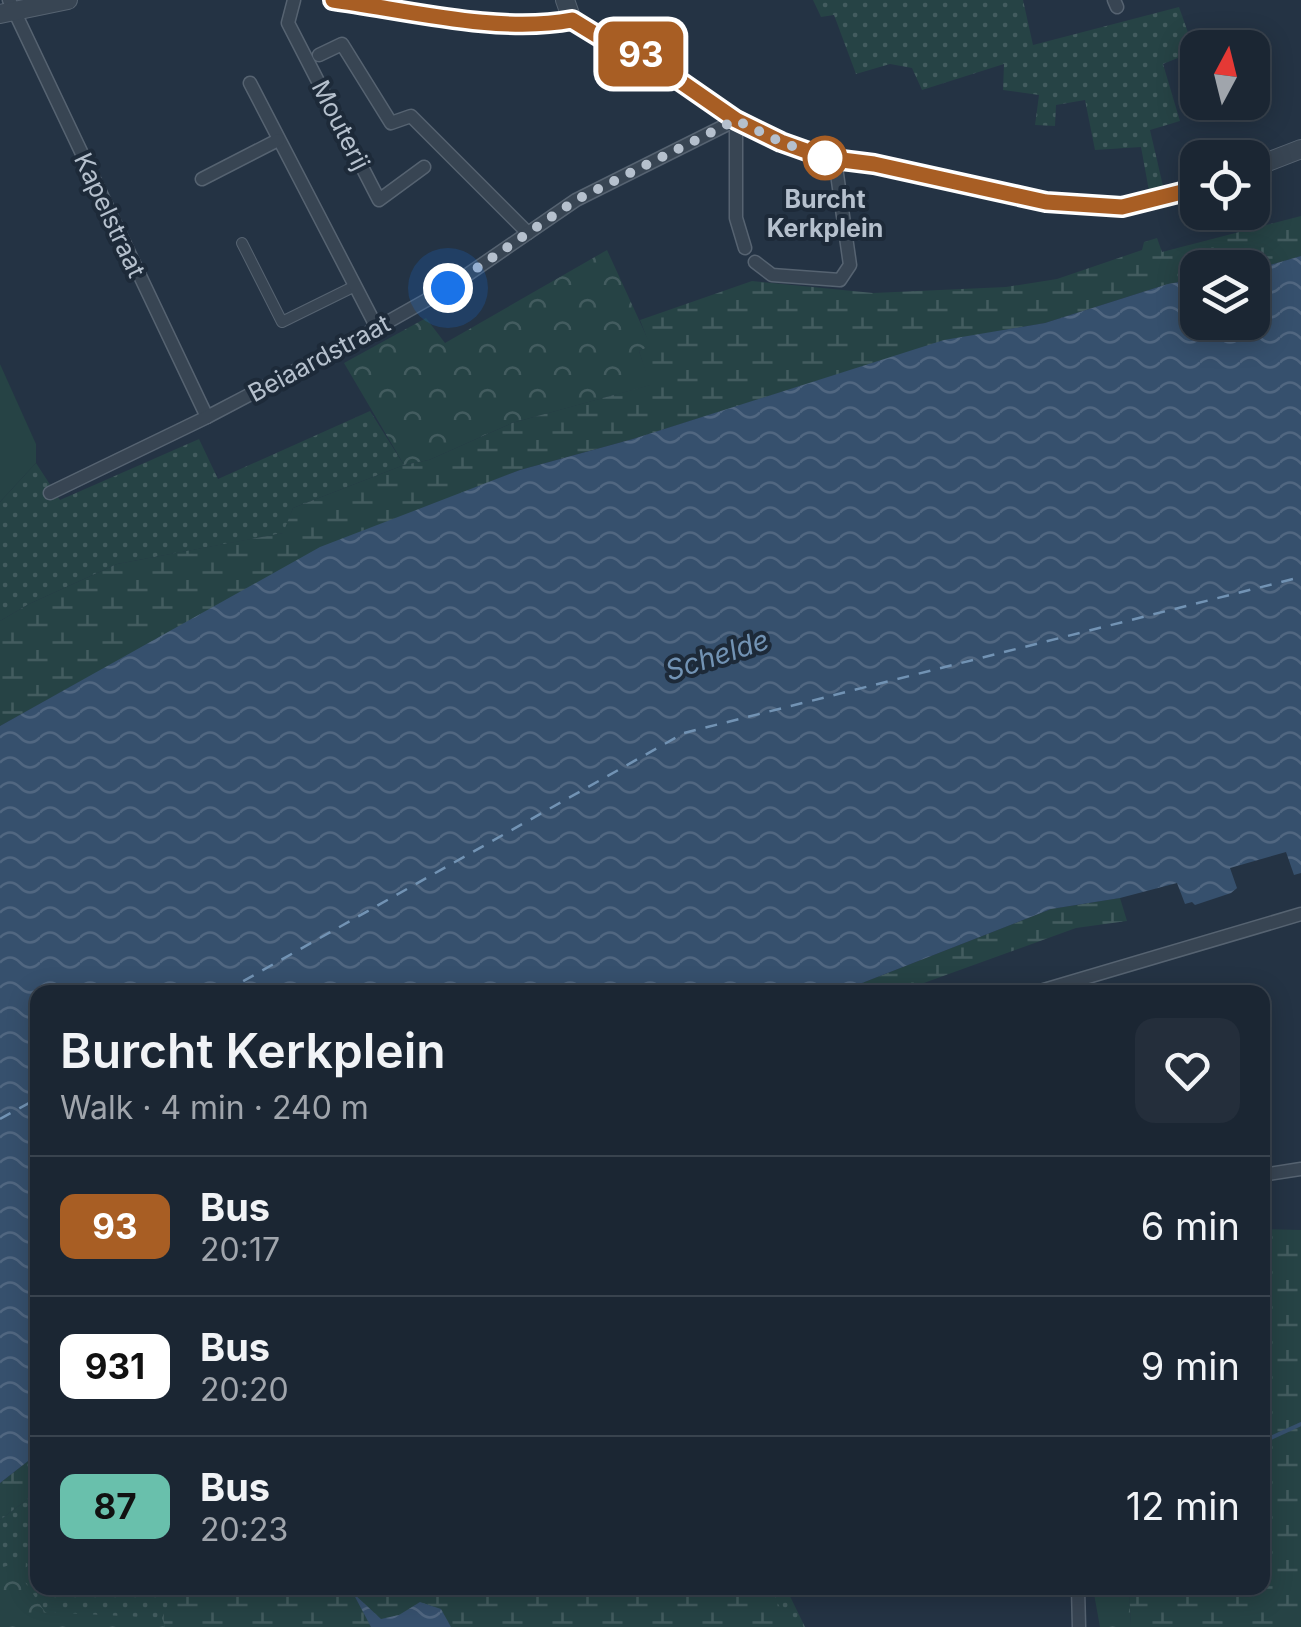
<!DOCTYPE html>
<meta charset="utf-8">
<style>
:root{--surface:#1b2633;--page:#242e3b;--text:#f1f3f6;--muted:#a0a5ac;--line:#39434e}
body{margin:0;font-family:Inter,sans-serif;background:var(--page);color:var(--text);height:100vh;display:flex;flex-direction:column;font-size:38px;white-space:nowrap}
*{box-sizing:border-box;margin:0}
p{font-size:32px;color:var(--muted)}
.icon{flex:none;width:55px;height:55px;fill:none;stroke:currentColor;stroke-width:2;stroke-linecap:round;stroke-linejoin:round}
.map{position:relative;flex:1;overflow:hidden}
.sheet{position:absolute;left:30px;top:985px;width:1240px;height:610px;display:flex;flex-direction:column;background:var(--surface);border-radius:20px;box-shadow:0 5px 25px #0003,0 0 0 2px var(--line)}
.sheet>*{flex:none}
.badge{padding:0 20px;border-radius:15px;font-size:35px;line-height:65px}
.needle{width:65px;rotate:7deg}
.tools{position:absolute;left:1180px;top:30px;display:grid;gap:20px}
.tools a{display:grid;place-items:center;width:90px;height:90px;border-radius:20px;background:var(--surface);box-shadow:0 5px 25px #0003,0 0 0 2px var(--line);font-size:50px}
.you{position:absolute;width:50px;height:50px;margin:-25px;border:8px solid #fff;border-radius:50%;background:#1a73e8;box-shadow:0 0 0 15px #1a73e833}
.map>.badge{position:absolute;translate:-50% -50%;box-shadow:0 0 0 5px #fff}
.round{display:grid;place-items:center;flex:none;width:105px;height:105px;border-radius:20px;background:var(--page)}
.summary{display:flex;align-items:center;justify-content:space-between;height:170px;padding:0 30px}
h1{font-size:48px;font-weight:600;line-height:75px}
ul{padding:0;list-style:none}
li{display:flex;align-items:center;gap:30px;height:140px;padding:0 30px;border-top:2px solid var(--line)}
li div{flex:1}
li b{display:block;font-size:38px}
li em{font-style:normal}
li .badge{min-width:110px;font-weight:700;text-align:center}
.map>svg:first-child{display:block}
</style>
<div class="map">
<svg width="1301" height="1627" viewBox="0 0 1301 1627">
<defs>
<pattern id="green-dots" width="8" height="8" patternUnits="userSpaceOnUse" patternTransform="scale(2.5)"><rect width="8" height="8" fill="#264345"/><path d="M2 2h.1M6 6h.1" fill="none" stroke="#435c5f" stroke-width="1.8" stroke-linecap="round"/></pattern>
<pattern id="forest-crowns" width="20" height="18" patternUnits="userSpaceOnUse" patternTransform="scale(2.5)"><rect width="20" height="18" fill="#264345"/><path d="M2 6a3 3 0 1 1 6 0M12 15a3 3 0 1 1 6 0" fill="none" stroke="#435c5f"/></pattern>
<pattern id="wetland-marsh" width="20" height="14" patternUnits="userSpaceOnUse" patternTransform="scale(2.5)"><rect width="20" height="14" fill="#264345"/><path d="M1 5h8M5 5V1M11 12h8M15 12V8" fill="none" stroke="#435c5f"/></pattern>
<pattern id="water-waves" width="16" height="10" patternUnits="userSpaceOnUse" patternTransform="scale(2.5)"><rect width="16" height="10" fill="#36506d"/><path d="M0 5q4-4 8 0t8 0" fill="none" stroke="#516781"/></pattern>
</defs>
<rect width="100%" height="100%" fill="#243344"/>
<g fill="url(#green-dots)">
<path d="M813 0H1023L1033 45 1179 7 1191 41 1184 43 1178 58 1163 64 1180 121 1150 130 1163 186 1149 191 1141 147 1095 150 1085 100 1056 105 1055 126 1035 125 1039 95 1003 90 1004 64 922 90 912 68 890 64 856 74 834 15 821 17Z"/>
<path d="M370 411 404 465 293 508 284 533 117 564 29 604 0 621V502L36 463 60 500 199 439 218 479Z"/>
<path d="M37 1492 38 1588H786L805 1627H0V1520Z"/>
</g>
<g fill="url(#forest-crowns)">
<path d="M607 250 651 346 639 351 651 385 512 423 429 460 404 465 344 363 426 318 445 343Z"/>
<path d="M26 1560 25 1582 45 1612 162 1618 165 1627H0V1568Z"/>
<path d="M1093 1588H1129L1131 1627H1100Z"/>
</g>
<g fill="url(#wetland-marsh)">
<path d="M1301 216V256L1253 270 1252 268H1198L1197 279 1168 284 1045 323 944 341 633 439 520 470 442 501 83 680 0 726V621L29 604 117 564 283 533 293 508 404 465 429 460 512 423 650 385 639 351 650 346 640 320 752 281 873 293 1006 287 1057 279 1142 250 1144 242 1157 238 1162 252Z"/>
<path d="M1120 898 1127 921 1076 928 899 992H839L1051 909Z"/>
<path d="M1263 1229 1301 1230V1627H1131L1129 1588H1262Z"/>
<path d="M37 1454V1492L0 1520V1483Z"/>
<path d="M175 1588H770L790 1627H451L440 1609 420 1602 399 1615 381 1619 356 1596 371 1627H165L162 1618Z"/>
</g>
<path fill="#264345" d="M0 364 36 444V463L0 502Z"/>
<g fill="url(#water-waves)">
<path d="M1301 256V873L1294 875 1286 852 1230 868 1237 888 1231 893 1195 905 1192 902 1185 904 1177 883 1120 898 1051 909 839 992H38L37 1454 0 1483V726L320 547 520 470 633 439 944 340 1045 323 1168 284 1197 279 1198 322H1252L1253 270Z"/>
<path d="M353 1593 381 1619 399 1615 420 1602 441 1609 451 1627H371Z"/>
</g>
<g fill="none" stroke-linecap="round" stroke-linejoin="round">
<path stroke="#36506d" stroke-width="4" d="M1262 1442 1301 1424"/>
<g stroke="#7293b4" stroke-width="2.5" stroke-dasharray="12 10" stroke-linecap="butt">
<path d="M224 992 684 733 1301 577"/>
<path d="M0 1119 38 1098"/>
</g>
<defs>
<path id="pedestrian" d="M242 243 282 322 355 286"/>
<g id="minor">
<path d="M9 0 207 417"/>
<path d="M294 0 288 23 379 200 424 167"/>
<path d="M1114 0 1117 7"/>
<path d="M319 55 342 44 391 123 411 116 528 233"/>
<path d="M250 83 377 328"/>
<path d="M736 120V218L745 248"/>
<path d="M202 179 278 140"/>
<path d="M755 262 772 275 840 280 850 265 835 160"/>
<path d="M50 493 207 417 377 328 448 288 576 200 736 120"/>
<path d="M1037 992 1301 914"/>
<path d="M1262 1175 1301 1169"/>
<path d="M1078 1588 1079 1627"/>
</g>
<g id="tertiary">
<path d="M333 0C406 10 500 34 572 20L603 39 638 52 736 120 781 142 826 158 874 164 1046 202 1122 207 1198 188"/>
<path d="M565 0 572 20"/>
<path d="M0 14 68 0"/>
<path d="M1252 168 1301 149"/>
</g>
</defs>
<use href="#pedestrian" stroke="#566371" stroke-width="12"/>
<use href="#minor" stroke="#566371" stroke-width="15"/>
<use href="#tertiary" stroke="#566371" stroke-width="20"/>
<use href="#pedestrian" stroke="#384553" stroke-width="10"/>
<use href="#minor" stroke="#384553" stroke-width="12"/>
<use href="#tertiary" stroke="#384553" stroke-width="18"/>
</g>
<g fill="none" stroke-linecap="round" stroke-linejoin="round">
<defs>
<path id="line" d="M333 0C406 10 500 34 572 20L603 39 638 52 736 120 781 142 826 158 874 164 1046 202 1122 207 1198 188"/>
</defs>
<use href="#line" stroke="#fff" stroke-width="22"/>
<use href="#line" stroke="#a85e24" stroke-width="15"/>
<path stroke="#b5c0cd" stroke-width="10" stroke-dasharray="0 18" d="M448 288 576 200 736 120 781 142 825 158"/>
</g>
<circle fill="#fff" stroke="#a85e24" stroke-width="5" cx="825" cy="158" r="20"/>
<g text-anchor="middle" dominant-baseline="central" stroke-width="8" stroke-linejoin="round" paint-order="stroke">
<g font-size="25" fill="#b5c0cd" stroke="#1d2a39">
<text transform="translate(341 125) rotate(63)">Mouterij</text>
<text transform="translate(110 215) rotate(65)">Kapelstraat</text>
<text transform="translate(319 358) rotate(-28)">Beiaardstraat</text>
</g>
<g font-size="25" font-weight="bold" fill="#b5c0cd" stroke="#1d2a39">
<text x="825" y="199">Burcht<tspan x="825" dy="29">Kerkplein</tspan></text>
</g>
<g font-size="28" font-style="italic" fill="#7293b4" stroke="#1d2a39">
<text transform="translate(717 655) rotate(-18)">Schelde</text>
</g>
</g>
</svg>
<div class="tools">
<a><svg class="needle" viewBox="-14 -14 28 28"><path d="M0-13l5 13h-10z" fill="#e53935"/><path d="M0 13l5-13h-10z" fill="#a0a5ac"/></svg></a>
<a><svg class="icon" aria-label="locate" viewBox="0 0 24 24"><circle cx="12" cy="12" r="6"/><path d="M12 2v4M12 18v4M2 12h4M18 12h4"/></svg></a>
<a><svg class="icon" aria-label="layers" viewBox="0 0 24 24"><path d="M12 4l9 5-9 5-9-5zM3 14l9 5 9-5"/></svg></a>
</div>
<div class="you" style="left:448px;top:288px"></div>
<b class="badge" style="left:641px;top:54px;background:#a85e24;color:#fff">93</b>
<section class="sheet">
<div class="summary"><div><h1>Burcht Kerkplein</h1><p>Walk · 4 min · 240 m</p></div><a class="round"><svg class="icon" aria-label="heart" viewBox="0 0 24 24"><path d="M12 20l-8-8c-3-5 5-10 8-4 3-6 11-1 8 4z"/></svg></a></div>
<ul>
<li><span class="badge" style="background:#a85e24;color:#fff">93</span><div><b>Bus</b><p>20:17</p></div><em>6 min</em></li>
<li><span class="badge" style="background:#fff;color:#111">931</span><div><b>Bus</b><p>20:20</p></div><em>9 min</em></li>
<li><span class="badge" style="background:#69c0ac;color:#111">87</span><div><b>Bus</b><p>20:23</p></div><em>12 min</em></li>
</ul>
</section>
</div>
